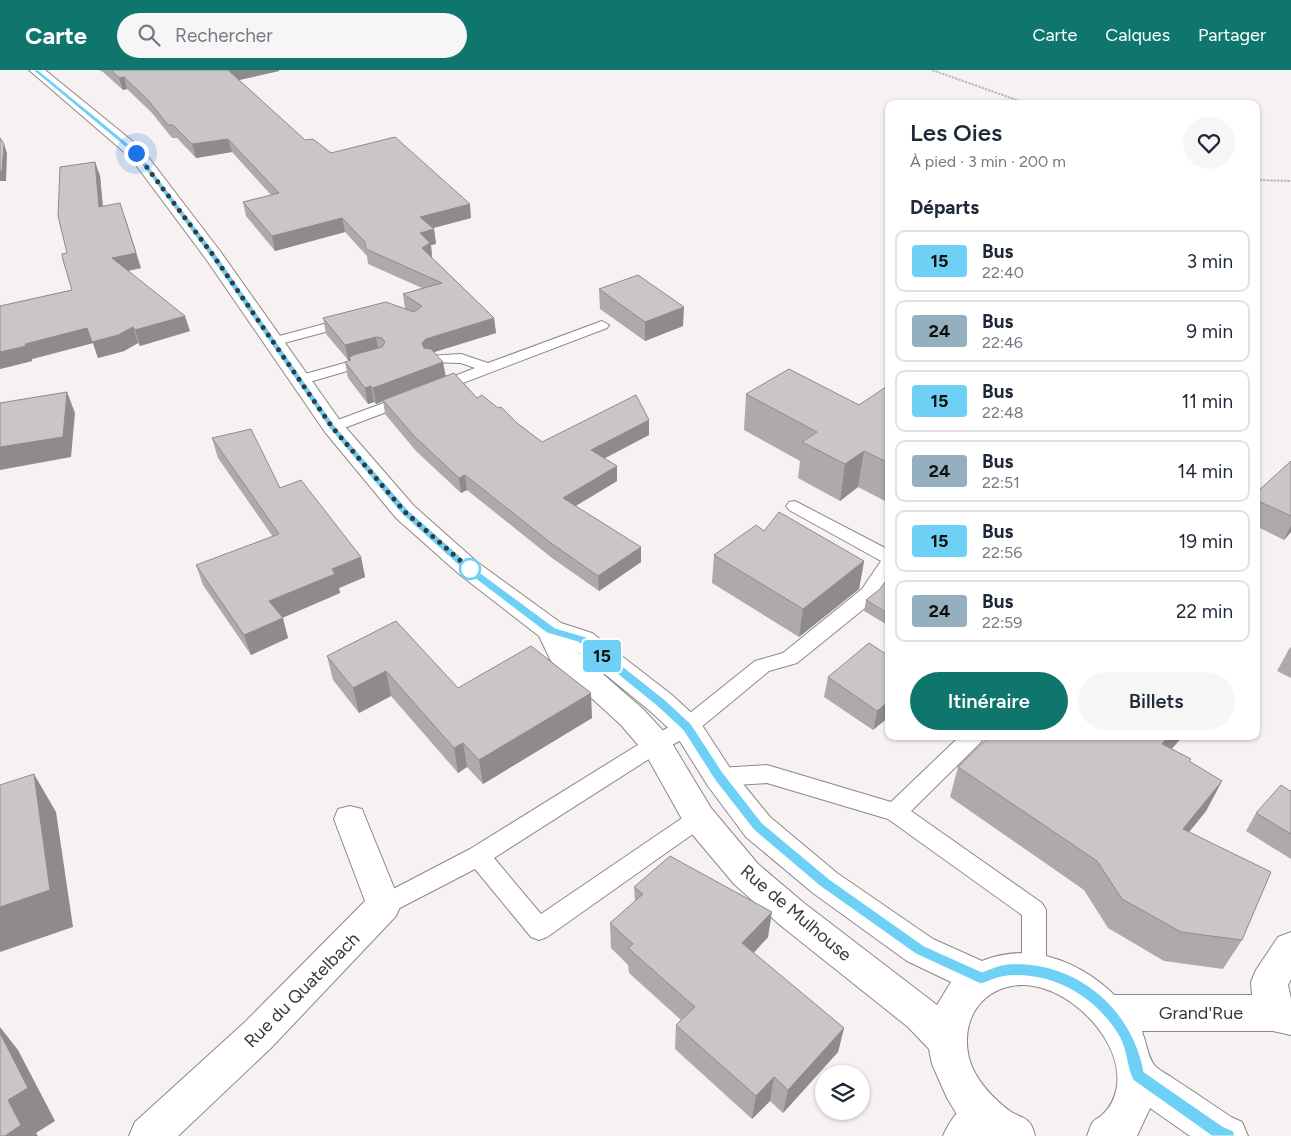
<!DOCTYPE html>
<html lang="fr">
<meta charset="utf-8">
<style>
:root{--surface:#fff;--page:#f6f6f7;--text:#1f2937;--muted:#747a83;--line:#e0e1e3;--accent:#0f766e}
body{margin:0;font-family:Figtree,sans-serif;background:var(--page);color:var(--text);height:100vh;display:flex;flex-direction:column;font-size:19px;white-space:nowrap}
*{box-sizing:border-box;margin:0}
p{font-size:16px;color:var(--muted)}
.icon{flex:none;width:28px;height:28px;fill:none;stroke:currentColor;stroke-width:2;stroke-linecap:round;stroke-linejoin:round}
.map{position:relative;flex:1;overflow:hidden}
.sheet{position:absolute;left:885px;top:30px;width:375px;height:640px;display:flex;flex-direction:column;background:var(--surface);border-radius:10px;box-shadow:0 1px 4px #0004}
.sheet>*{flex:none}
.badge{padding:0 10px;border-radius:4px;font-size:18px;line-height:32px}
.tools{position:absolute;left:815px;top:995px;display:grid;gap:10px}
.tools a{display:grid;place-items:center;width:55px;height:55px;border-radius:50%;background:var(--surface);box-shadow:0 1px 4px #0004;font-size:25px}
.you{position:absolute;width:25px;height:25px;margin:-12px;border:4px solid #fff;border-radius:50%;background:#1a73e8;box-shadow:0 0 0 8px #1a73e833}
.map>.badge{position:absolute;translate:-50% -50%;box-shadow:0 0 0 2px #fff}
h2{padding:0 25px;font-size:19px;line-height:45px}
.round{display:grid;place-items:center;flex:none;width:52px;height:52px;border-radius:26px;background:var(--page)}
.headline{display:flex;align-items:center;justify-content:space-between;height:85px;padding:0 25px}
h1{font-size:24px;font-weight:600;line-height:38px}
.button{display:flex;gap:10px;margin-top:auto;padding:10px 25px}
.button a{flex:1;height:58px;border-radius:30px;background:var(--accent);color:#fff;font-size:20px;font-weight:600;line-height:58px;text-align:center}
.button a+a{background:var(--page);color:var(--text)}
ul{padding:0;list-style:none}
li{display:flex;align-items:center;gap:15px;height:62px;margin:0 10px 8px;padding:0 15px;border:2px solid var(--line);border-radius:10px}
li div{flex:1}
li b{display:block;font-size:19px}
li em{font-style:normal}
li .badge{min-width:55px;font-weight:700;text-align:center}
header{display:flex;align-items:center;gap:30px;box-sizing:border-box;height:70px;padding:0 25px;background:var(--accent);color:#fff}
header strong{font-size:24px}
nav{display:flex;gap:28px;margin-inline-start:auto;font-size:18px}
.search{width:350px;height:45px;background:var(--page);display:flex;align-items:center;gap:12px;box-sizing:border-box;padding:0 18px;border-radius:28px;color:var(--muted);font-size:19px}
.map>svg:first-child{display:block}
</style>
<header>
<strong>Carte</strong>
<div class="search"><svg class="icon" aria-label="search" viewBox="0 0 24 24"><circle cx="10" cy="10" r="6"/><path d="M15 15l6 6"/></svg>Rechercher</div>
<nav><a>Carte</a><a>Calques</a><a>Partager</a></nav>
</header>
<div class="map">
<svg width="1291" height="1066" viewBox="0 0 1291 1066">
<rect width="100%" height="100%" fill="#f7f2f1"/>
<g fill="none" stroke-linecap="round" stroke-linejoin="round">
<defs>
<g id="service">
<path d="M350 247 355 248 357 251 355 254 273 276 266 272 268 269Z"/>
<path d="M602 251 609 255 607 258 442 321H432L429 318 432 315 475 298 461 293 428 292 426 289 428 286 461 284 488 293Z"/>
<path d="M370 286 377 290 375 293 299 315 291 310 294 307Z"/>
<path d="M408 324 413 326 416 329 413 332 339 360H327L325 357 327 354Z"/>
<path d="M795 431 889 480V508L876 529 797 593 769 601 694 663 663 680 494 788 541 844 691 742 699 739 707 742 710 748 707 754 547 867 539 870 531 867 475 799 392 842 384 845 376 842 372 835 376 828 470 779 649 668 680 651 755 591 783 583 862 519 881 491 789 440 786 436 789 432Z"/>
<path d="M960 666H984L981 672 911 741 1042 833 1046 840V900L1043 908 1034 911 1025 908 1022 900V845L888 749 767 713 719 716 711 713 708 707 711 701 719 698 767 695 891 732Z"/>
</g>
<g id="minor">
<path d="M350 736 362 739 366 749 401 835 396 846 271 978 178 1066H129L135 1052 245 952 365 831 334 749 338 739Z"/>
<path d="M1291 862V909L1288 915 1291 929V965L1273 961H1111L1098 955 1092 943 1098 931 1111 925H1252L1251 912 1256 900 1278 867Z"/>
<path d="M983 1024 997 1030 1003 1044 997 1058 990 1066H943C951 1047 964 1032 983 1024Z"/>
</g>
<path id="secondary" d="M29 0H45L142 79 220 181 341 352 414 436 477 492 561 553 592 563 672 625 698 649 730 698 770 747 837 803 933 869 982 891C1043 866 1108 905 1140 957 1146 968 1147 987 1155 996 1160 1001 1169 1005 1174 1009 1193 1021 1212 1034 1231 1047L1242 1052 1248 1066H1190L1150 1038 1137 1066H1087C1089 1062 1090 1055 1093 1052 1095 1049 1099 1048 1102 1045 1111 1037 1115 1028 1117 1016 1122 975 1082 931 1045 919 998 903 957 938 969 988 974 1008 993 1029 1010 1041 1015 1045 1025 1047 1029 1052 1032 1055 1034 1062 1035 1066H978L958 1046 947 1028 932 994 929 979 908 957 780 855 734 814 687 758 645 683 621 655 551 591 539 566 459 504 396 448 325 362 206 189 130 87ZM573 578 650 641 676 665 708 716 746 767 813 823 907 891 951 912 937 935 804 833 758 794 711 738 667 665 643 639Z"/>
</defs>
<use href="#service" stroke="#8d8888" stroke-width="2"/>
<use href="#minor" stroke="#8d8888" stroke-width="2"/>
<use href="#secondary" stroke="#8d8888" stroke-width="2"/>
<g stroke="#bebaba" stroke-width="2" stroke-dasharray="2.5 1" stroke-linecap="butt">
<path d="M932 0 1028 34"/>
<path d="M1256 110 1291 111"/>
</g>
<use href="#service" fill="#fff" fill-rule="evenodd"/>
<use href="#minor" fill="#fff" fill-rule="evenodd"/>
<use href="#secondary" fill="#fff" fill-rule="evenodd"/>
</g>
<g fill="#afaaa9">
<path d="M99 0H279V1L239 10 305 70 471 148 433 158 434 159 436 174 431 175 432 188 494 248 496 263 434 282 445 307 517 353 542 372 649 365 604 388 617 396V411L575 436 641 477V492L599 521 552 488 467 420 461 423 416 381 385 344 383 331 376 334 374 332 368 334 348 308 345 292 350 290H348L326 264 323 248 407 240 405 239 403 224 422 218 368 194 367 186 345 162 275 181 246 146 243 132 271 125 232 82 196 88 177 68H172L152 43 127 19 123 20 103 2Z"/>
<path d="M95 92 100 106 103 136 141 198 128 201 190 261 140 276 138 273 124 281 98 288 93 273 32 289V291L0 299V236L72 220 67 183Z"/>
<path d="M599 219 683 256 645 271 600 239Z"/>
<path d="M889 315V433L858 417 840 431 798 408 800 391 744 360 746 324 859 335Z"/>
<path d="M212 368 280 418 361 487 365 507 339 518 340 523 282 548 288 568 251 585 203 515 196 495 273 467 218 388Z"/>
<path d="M1291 391V462L1284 470 1256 456V423Z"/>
<path d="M764 461 864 491 859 519 799 567 712 513 714 485Z"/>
<path d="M889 507V556L864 541 866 530 879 520Z"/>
<path d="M1291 577V608L1277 601 1289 579Z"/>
<path d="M327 586 458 618 592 648 483 714 467 697 458 703 391 626 359 643 333 610Z"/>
<path d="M889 586 873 660 824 627 828 607Z"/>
<path d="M1183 666 1172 679 1191 689 1189 691 1222 711 1206 741 1189 762 1242 870 1223 899 1164 891 1108 858 1084 820 950 727 958 697Z"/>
<path d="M1291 720V789L1246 761 1256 743Z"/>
<path d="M634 817 768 867 754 883 844 958 838 982 783 1043 770 1031 752 1049 675 979 676 955 681 950 629 903 628 895 611 878 610 853 635 832Z"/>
</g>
<g fill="#8e8b8a">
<path d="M227 0H279V1L230 12Z"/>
<path d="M124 7 127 19 123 20 119 8Z"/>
<path d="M228 69 232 82 196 88 192 74Z"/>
<path d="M4 74 7 83 6 111H0V102Z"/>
<path d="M95 92 100 106 104 151 99 137Z"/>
<path d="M470 134 471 148 422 161 420 147Z"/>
<path d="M125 147 141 198 117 203 112 188Z"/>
<path d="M342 148 345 162 275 181 272 166Z"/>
<path d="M434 159 436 174 431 175 432 188 424 193 420 163Z"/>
<path d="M684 237 683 256 645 271V252Z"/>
<path d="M185 246 190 261 140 276 135 260Z"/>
<path d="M494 248 496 263 428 284 424 288 422 273 426 269Z"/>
<path d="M133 257 138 273 124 281 98 288 93 273 32 289V291L0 299V282L25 274 87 258Z"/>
<path d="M376 267 379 282 349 288 350 290H348L345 275Z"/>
<path d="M443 292 446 307 376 334 373 318Z"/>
<path d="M371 316 374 332 368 334 365 318Z"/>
<path d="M67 322 75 343 71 387 0 400V377Z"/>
<path d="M649 350V365L592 395 591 380Z"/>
<path d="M864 381 858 417 840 431 845 394Z"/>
<path d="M617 396V411L564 443 563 428Z"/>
<path d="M465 405 467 420 461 423 459 408Z"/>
<path d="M1291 455V462L1284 470Z"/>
<path d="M641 477V492L599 521 598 506Z"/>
<path d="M361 487 365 507 339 518 340 523 275 551 269 531 332 499Z"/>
<path d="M864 491 859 519 799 567 803 539Z"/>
<path d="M283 548 288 568 251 585 244 565Z"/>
<path d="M386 601 391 626 359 643 353 618Z"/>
<path d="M591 623 592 648 483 714 479 690Z"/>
<path d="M889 631V647L873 660 877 641Z"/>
<path d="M1169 666H1183L1148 704 1162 674Z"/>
<path d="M463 673 467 697 458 703 454 678Z"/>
<path d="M34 704 56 742 73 857 0 882V837Z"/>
<path d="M1222 711 1206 741 1168 788 1183 759Z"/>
<path d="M772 842 768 867 739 898 742 873Z"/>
<path d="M0 957 18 980 55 1051 36 1063 38 1066H5L8 1030 0 963Z"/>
<path d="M844 958 838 982 783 1043 788 1020Z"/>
<path d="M774 1007 770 1031 752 1049 756 1026Z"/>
</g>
<g fill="#cbc6c5" stroke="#8e8b8a">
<path d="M111 0H228L305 70 313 69 331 83 395 67 470 134 420 147 434 159 420 163 430 173 422 178 494 248 426 269 422 273 424 278 431 279 443 292 373 318 371 316 365 318 345 292 351 290 349 288 353 285 382 277 385 272 382 268 376 267 345 275 323 248 386 232 414 242 422 236 403 224 442 213 366 179 365 172 342 148 272 166 243 132 279 123 228 69 192 74 173 55H168L148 30 124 7 119 8Z"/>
<path d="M0 68 4 74 2 101 0 102Z"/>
<path d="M95 92 99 137 120 133 136 183 112 188 185 246 135 260 133 257 118 265 92 272 87 258 25 274 26 276 0 282V236L72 220 63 190 62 184 67 183 58 146 60 97Z"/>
<path d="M638 205 684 237 645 252 599 219Z"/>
<path d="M789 299 859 335 889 315V393L864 381 845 394 802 372 817 362 746 324Z"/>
<path d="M454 303 477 328 482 325 498 338 501 337 517 353 542 372 636 325 649 350 591 380 617 396 563 428 641 477 598 506 551 473 465 405 459 408 414 366 383 330Z"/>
<path d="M67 322 63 367 0 377V333Z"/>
<path d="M251 359 280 418 301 410 361 487 332 499 335 504 269 531 283 548 244 565 196 495 279 464 212 368Z"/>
<path d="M1291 391V446L1256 430V423Z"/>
<path d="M779 442 864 491 803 539 714 485 756 455 764 461Z"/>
<path d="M889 507V544L866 530 879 520Z"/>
<path d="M396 551 458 618 531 576 591 623 479 690 463 673 454 678 386 601 353 618 327 586Z"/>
<path d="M869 573 889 586V631L877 641 828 607Z"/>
<path d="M990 666H1169L1162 674 1191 689 1189 691 1222 711 1183 759 1271 802 1242 870 1181 862 1122 829 1097 791 958 697Z"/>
<path d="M34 704 50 820 0 837V715Z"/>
<path d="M1281 715 1290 721 1291 720V764L1256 743Z"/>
<path d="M670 786 772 842 742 873 844 958 788 1020 774 1007 756 1026 676 955 695 937 628 878 633 874 610 853 643 824 634 817Z"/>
<path d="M0 963 28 1018 8 1030 21 1055 5 1066H0Z"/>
</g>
<path fill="#6fd0f6" stroke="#fff" d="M33 0H38L138 82 215 183 335 356 408 440 471 496 555 558 586 567 665 630 691 654 723 703 762 753 829 809 924 876 982 902C990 899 999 895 1007 894 1074 889 1132 937 1144 1002L1222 1056 1233 1061 1235 1066H1212L1133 1010C1126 996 1127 980 1119 966 1096 927 1053 902 1007 906 998 907 989 911 981 914L916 884 820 816 754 760 715 710 683 660 657 636 578 572 547 563 464 500 402 444 330 359 210 186 134 84Z"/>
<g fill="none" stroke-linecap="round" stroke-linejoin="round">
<path stroke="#3b3939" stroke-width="5" stroke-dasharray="0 9" d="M136 83 213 185 332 357 405 442 470 499"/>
</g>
<circle fill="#fff" stroke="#6fd0f6" stroke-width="2.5" cx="470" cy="499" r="10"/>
<g text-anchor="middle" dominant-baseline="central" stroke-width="4" stroke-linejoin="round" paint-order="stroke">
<g font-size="18" fill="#3b3939" stroke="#fff">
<text transform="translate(796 843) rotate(40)">Rue de Mulhouse</text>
<text transform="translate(302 920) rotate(-45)">Rue du Quatelbach</text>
<text x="1201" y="943">Grand'Rue</text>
</g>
</g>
</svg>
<div class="tools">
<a><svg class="icon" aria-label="layers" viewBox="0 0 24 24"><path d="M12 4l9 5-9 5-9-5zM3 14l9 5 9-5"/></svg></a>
</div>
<div class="you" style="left:136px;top:83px"></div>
<b class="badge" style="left:602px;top:586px;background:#6fd0f6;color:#111">15</b>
<section class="sheet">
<div class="headline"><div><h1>Les Oies</h1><p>À pied · 3 min · 200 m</p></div><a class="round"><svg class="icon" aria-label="heart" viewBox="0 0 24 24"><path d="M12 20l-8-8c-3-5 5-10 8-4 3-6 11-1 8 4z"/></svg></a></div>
<h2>Départs</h2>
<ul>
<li><span class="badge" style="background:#6fd0f6;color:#111">15</span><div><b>Bus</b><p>22:40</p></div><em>3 min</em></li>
<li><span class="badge" style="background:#94b0be;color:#111">24</span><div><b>Bus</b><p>22:46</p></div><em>9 min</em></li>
<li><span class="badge" style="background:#6fd0f6;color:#111">15</span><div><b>Bus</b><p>22:48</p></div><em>11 min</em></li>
<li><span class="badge" style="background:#94b0be;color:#111">24</span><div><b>Bus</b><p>22:51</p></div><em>14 min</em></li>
<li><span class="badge" style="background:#6fd0f6;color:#111">15</span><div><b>Bus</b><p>22:56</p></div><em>19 min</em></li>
<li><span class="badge" style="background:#94b0be;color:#111">24</span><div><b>Bus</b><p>22:59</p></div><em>22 min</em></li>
</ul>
<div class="button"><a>Itinéraire</a><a>Billets</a></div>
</section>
</div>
